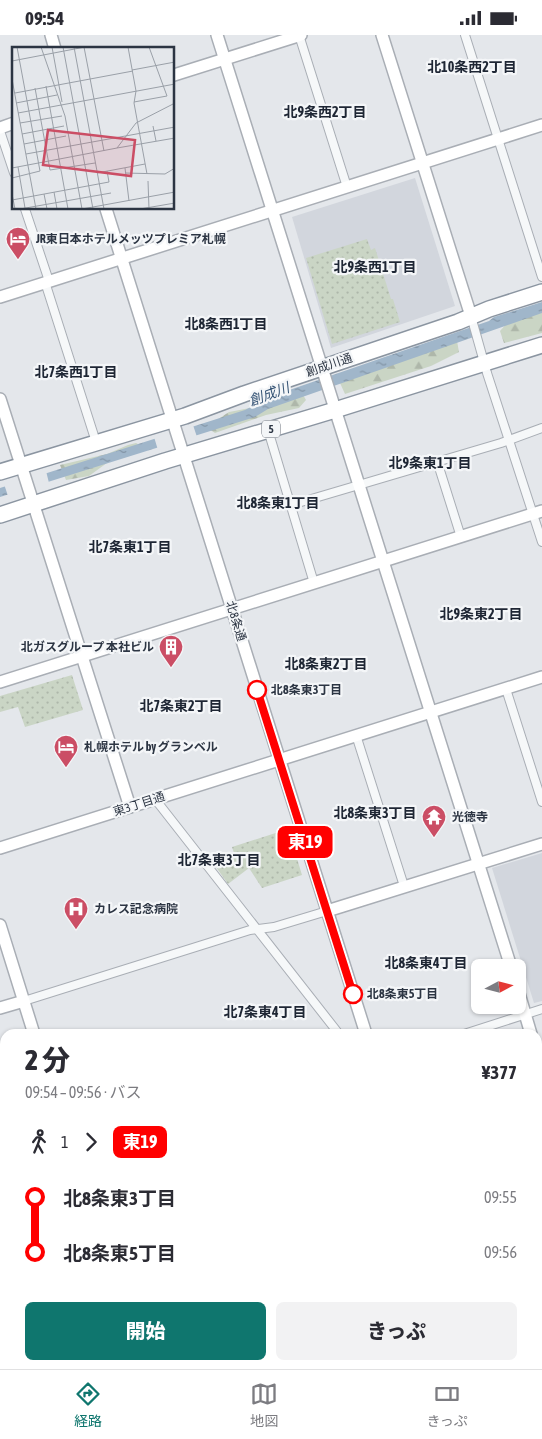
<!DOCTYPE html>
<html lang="ja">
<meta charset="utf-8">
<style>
:root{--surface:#fff;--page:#f2f2f3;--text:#2b2b33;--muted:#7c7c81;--line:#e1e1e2;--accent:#0f766e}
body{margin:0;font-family:"Asap Condensed","Noto Sans JP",sans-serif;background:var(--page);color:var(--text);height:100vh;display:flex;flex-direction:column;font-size:19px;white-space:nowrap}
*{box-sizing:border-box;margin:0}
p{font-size:16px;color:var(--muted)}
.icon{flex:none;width:28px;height:28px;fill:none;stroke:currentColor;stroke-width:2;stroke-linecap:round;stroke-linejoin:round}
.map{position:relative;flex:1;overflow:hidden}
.drawer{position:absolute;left:0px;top:994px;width:542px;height:341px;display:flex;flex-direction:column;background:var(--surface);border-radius:15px 15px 0 0;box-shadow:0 1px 4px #0004}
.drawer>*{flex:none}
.badge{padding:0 10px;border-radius:8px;font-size:18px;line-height:32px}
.needle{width:32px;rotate:83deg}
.fabs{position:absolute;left:471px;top:924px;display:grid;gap:10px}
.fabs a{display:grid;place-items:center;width:55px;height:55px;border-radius:8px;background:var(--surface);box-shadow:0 1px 4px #0004;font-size:25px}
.map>.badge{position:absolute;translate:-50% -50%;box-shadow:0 0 0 2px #fff}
.legs{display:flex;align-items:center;gap:8px;height:55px;padding:0 25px;font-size:16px}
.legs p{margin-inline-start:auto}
.head{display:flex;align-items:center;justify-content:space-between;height:85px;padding:0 25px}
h1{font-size:28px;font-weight:800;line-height:38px}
.cta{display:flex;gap:10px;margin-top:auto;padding:10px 25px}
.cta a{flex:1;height:58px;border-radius:8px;background:var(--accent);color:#fff;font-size:20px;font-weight:800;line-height:58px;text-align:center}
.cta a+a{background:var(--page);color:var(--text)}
ul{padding:0 25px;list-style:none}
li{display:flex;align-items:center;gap:18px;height:55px;font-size:19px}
li i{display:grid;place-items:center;width:8px;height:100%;margin:0 6px;background:currentColor}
li i::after{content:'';width:12px;height:12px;margin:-6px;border:4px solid;border-radius:50%;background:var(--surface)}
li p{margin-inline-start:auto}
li:first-child i{background:linear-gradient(#0000 50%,currentColor 0)}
li:last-child i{background:linear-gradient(currentColor 50%,#0000 0)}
.status{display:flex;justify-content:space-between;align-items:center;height:35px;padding:0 25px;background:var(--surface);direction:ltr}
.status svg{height:14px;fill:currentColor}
.dock{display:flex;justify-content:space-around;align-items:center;height:70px;border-top:1px solid var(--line);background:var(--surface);font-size:14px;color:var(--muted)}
.dock a{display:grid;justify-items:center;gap:2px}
.dock .current{color:var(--accent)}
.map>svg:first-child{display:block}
</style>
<div class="status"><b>09:54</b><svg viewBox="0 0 49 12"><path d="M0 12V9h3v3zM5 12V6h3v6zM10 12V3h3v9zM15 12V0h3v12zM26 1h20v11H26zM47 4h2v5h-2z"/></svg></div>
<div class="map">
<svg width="542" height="1334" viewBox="0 0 542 1334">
<defs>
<pattern id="grass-dots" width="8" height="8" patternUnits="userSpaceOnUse" patternTransform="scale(1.25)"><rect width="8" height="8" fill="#cad5c5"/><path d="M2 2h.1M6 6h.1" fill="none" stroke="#aeb7aa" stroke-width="1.8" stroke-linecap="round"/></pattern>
<pattern id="forest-firs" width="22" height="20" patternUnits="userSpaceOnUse" patternTransform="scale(1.25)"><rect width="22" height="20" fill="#cad5c5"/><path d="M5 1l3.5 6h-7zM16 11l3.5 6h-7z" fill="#aeb7aa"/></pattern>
<pattern id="water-ripples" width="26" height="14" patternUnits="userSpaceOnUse" patternTransform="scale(1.25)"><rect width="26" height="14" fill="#a0b6ca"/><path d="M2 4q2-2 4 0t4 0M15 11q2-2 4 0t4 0" fill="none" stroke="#8395a6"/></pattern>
</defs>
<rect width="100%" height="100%" fill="#e4e7eb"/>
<g fill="#d2d6dd">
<path d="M415 143 455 271 331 313 292 182Z"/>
<path d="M542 818V966L534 968 492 833Z"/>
</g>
<g fill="url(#grass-dots)">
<path d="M367 204 371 215 375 213 391 264H393L400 287 332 309 306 223Z"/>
<path d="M72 640 83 675 25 692 18 672 0 677V661Z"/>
<path d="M288 794 302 840 262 853 249 833 228 849 216 832 234 818 232 812Z"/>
<path d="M542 1311V1334H521L519 1330H538V1312Z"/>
</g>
<g fill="url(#forest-firs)">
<path d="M542 271V298L504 308 500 296 515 279Z"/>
<path d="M457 306 459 317 431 331 345 359 340 348 364 331Z"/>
<path d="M302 358 306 365 299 373 266 380 215 398 206 392 229 377 250 373Z"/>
<path d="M136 408 142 411 111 425 89 441 66 445 60 430 107 419 128 410Z"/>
</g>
<path fill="url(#water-ripples)" d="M542 267V278L268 374 255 382 0 462V453L245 375 272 361 489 286 494 282Z"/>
<g fill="#e4e7eb">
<path d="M193 390 197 402 158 415 154 402Z"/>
<path d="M46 436 49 448 8 461 4 449Z"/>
</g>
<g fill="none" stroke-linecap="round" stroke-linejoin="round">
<defs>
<g id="street">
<path d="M299 0 347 152"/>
<path d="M465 0 542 242"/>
<path d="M0 96 14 138"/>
<path d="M25 174 49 246"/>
<path d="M45 247 96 407"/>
<path d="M471 281 487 338 542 507"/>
<path d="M268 395 314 548"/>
<path d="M437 426 461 502"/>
<path d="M291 470 501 408 542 393"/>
<path d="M506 654 542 767"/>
<path d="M356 700 404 851"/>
<path d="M155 764 339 999"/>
<path d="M24 966 250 895 274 892 327 876"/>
<path d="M464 999 542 974"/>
<path d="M538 1059 542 1057"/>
<path d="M538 1231 542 1222"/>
<path d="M538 1308 542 1306"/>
<path d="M299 1330 301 1334"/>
</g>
<g id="secondary">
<path d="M51 0 55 14"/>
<path d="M217 0 511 932"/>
<path d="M382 0 471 281"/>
<path d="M174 40 301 0"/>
<path d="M0 93 14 88"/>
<path d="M106 174 366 999"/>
<path d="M0 262 542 90"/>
<path d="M0 364 130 772"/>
<path d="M0 647 542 476"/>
<path d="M0 813 542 642"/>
<path d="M327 876 542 809"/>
<path d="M0 890 34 999"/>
<path d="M518 955 531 999"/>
<path d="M0 973 24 966"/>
<path d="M538 1018 542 1033"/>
<path d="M538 1159 542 1161"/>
<path d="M0 1244H5"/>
<path d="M25 1330V1334"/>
<path d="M140 1330 141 1334"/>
<path d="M472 1330 473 1334"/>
</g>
<g id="highway">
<path d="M0 437 185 381 244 359 458 287 489 274 542 257"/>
<path d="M0 480 165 426 335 375 542 310"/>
</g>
</defs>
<use href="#street" stroke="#a9aeb5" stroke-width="10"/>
<use href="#secondary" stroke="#a9aeb5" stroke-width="14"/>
<use href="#highway" stroke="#8b95a1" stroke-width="18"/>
<use href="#street" stroke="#f6f8f9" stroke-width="8"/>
<use href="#secondary" stroke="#fff" stroke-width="11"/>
<use href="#highway" stroke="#fff" stroke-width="15"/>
<g stroke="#7e8794" stroke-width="2.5" stroke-dasharray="2.5 5" stroke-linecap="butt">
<path d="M0 1142 5 1248"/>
<path d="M0 1254 3 1334"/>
</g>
</g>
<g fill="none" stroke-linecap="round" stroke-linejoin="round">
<defs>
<path id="line-1" d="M257 655 353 959"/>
</defs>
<use href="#line-1" stroke="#fff" stroke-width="11"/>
<use href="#line-1" stroke="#f00" stroke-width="8"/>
</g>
<defs>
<symbol id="hotel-pin" viewBox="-11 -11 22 30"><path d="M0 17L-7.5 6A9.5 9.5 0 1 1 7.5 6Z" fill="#cb4e65" stroke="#f4f6f8"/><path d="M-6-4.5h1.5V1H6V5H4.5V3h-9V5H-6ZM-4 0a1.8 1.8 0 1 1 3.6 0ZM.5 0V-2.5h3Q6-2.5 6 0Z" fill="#fff"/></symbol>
<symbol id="building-pin" viewBox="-11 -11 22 30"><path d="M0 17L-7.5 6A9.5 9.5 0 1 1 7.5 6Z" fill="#cb4e65" stroke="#f4f6f8"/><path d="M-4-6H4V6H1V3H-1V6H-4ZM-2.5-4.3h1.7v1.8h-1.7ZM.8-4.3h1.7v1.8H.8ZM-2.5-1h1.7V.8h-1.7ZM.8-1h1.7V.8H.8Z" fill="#fff"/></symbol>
<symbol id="temple-pin" viewBox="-11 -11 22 30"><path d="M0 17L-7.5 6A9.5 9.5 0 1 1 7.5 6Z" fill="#cb4e65" stroke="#f4f6f8"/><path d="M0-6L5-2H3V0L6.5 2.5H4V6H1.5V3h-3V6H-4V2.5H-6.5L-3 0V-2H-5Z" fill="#fff"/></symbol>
<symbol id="hospital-pin" viewBox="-11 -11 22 30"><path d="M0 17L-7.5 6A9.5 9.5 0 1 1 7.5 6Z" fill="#cb4e65" stroke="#f4f6f8"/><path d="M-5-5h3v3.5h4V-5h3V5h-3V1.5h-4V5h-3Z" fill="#fff"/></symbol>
</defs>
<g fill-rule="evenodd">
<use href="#hotel-pin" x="4" y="190" width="28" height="38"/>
<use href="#building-pin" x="157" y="598" width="28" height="38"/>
<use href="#hotel-pin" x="52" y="698" width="28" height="38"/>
<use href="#temple-pin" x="420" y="768" width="28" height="38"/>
<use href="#hospital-pin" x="62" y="860" width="28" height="38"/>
</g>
<g fill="#fff" stroke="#f00" stroke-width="2.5">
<circle cx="257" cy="655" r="9"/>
<circle cx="353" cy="959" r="9"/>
</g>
<g text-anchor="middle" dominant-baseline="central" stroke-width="4.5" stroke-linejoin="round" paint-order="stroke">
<rect fill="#f4f6f8" stroke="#686f79" stroke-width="1" x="262" y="385.5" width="18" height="17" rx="4"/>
<g font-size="11" font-weight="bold" fill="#2c3543">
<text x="271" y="394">5</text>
</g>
<g font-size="12" font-weight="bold" fill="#2c3543" stroke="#f4f6f8" text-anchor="start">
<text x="36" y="204">JR東日本ホテルメッツプレミア札幌</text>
<text x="154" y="612" text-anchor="end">北ガスグループ 本社ビル</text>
<text x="84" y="712">札幌ホテル by グランベル</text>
<text x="452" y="782">光徳寺</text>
<text x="94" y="874">カレス記念病院</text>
</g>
<g font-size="12" fill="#2c3543" stroke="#f4f6f8">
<text transform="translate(329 330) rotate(-19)">創成川通</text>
<text transform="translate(236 586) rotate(73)">北8条通</text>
<text transform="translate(139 769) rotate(-18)">東3丁目通</text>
</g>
<g font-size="12" font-weight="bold" fill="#2c3543" stroke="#f4f6f8" text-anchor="start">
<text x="271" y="655">北8条東3丁目</text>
<text x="367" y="959">北8条東5丁目</text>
</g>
<g font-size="14" font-weight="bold" fill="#1e2634" stroke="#f4f6f8">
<text x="472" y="32">北10条西2丁目</text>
<text x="325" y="77">北9条西2丁目</text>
<text x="375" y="232">北9条西1丁目</text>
<text x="226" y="289">北8条西1丁目</text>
<text x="76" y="337">北7条西1丁目</text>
<text x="430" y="428">北9条東1丁目</text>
<text x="278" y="468">北8条東1丁目</text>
<text x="130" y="512">北7条東1丁目</text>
<text x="481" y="579">北9条東2丁目</text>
<text x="326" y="629">北8条東2丁目</text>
<text x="181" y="671">北7条東2丁目</text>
<text x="375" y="778">北8条東3丁目</text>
<text x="219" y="825">北7条東3丁目</text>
<text x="426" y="928">北8条東4丁目</text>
<text x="265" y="977">北7条東4丁目</text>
</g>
<g font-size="14" font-style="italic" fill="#375576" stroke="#f4f6f8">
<text transform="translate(269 359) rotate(-20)">創成川</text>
</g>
</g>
<g transform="translate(12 12)">
<rect width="162" height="162" fill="#e4e7eb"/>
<path fill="none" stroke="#9aa0a8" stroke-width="1" d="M29 0 53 69 70 162M40 0 50 55M51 0 81 162M62 0 92 162M72 0 92 104M116 0 124 44 122 56 135 127M0 14 73 0M120 23 163 15M0 32 24 162M34 39 56 162M23 41 38 123 83 116M3 46 121 24M122 55 155 49 137 0M4 56 45 48M6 66 163 37M8 76 50 69M141 79 144 94M10 87 52 79M12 97 54 89M105 101 163 91M14 107 163 80M58 110 105 101 124 76 163 56M6 120 13 161M0 121 58 110M113 121 117 154M85 126 133 117M113 126 153 127 163 121M0 131 28 124 5 0M136 134 137 162M42 145 45 162M0 147 3 162M32 147 35 162M0 153 97 135 95 124M8 162 99 146M70 162 163 145M128 162 163 156"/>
<path fill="#cb4e65" fill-opacity="0.15" stroke="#cb4e65" stroke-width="2.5" d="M36 83 123 93 119 129 31 118Z"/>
<rect width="162" height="162" fill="none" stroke="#2c3543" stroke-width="2.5"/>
</g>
</svg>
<div class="fabs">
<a><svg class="needle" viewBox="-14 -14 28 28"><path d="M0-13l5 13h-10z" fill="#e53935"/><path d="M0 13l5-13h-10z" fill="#7c7c81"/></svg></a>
</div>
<b class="badge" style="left:305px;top:807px;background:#f00;color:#fff">東19</b>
<section class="drawer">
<div class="head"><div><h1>2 分</h1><p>09:54 – 09:56 · バス</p></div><b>¥377</b></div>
<div class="legs"><svg class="icon" aria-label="walk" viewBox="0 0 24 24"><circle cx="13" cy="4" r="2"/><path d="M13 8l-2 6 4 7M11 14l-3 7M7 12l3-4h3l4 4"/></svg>1<svg class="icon" aria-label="forward" viewBox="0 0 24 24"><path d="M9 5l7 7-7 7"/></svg><b class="badge" style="background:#f00;color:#fff">東19</b></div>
<ul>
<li><i style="color:#f00"></i><b>北8条東3丁目</b><p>09:55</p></li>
<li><i style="color:#f00"></i><b>北8条東5丁目</b><p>09:56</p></li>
</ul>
<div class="cta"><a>開始</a><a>きっぷ</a></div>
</section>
</div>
<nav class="dock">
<a class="current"><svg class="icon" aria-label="directions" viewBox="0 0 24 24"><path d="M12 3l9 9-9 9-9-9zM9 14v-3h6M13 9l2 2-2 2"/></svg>経路</a>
<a><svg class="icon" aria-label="map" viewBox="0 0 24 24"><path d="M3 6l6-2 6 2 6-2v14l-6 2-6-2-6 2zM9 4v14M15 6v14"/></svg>地図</a>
<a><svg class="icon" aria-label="tickets" viewBox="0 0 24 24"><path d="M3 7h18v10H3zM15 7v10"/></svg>きっぷ</a>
</nav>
